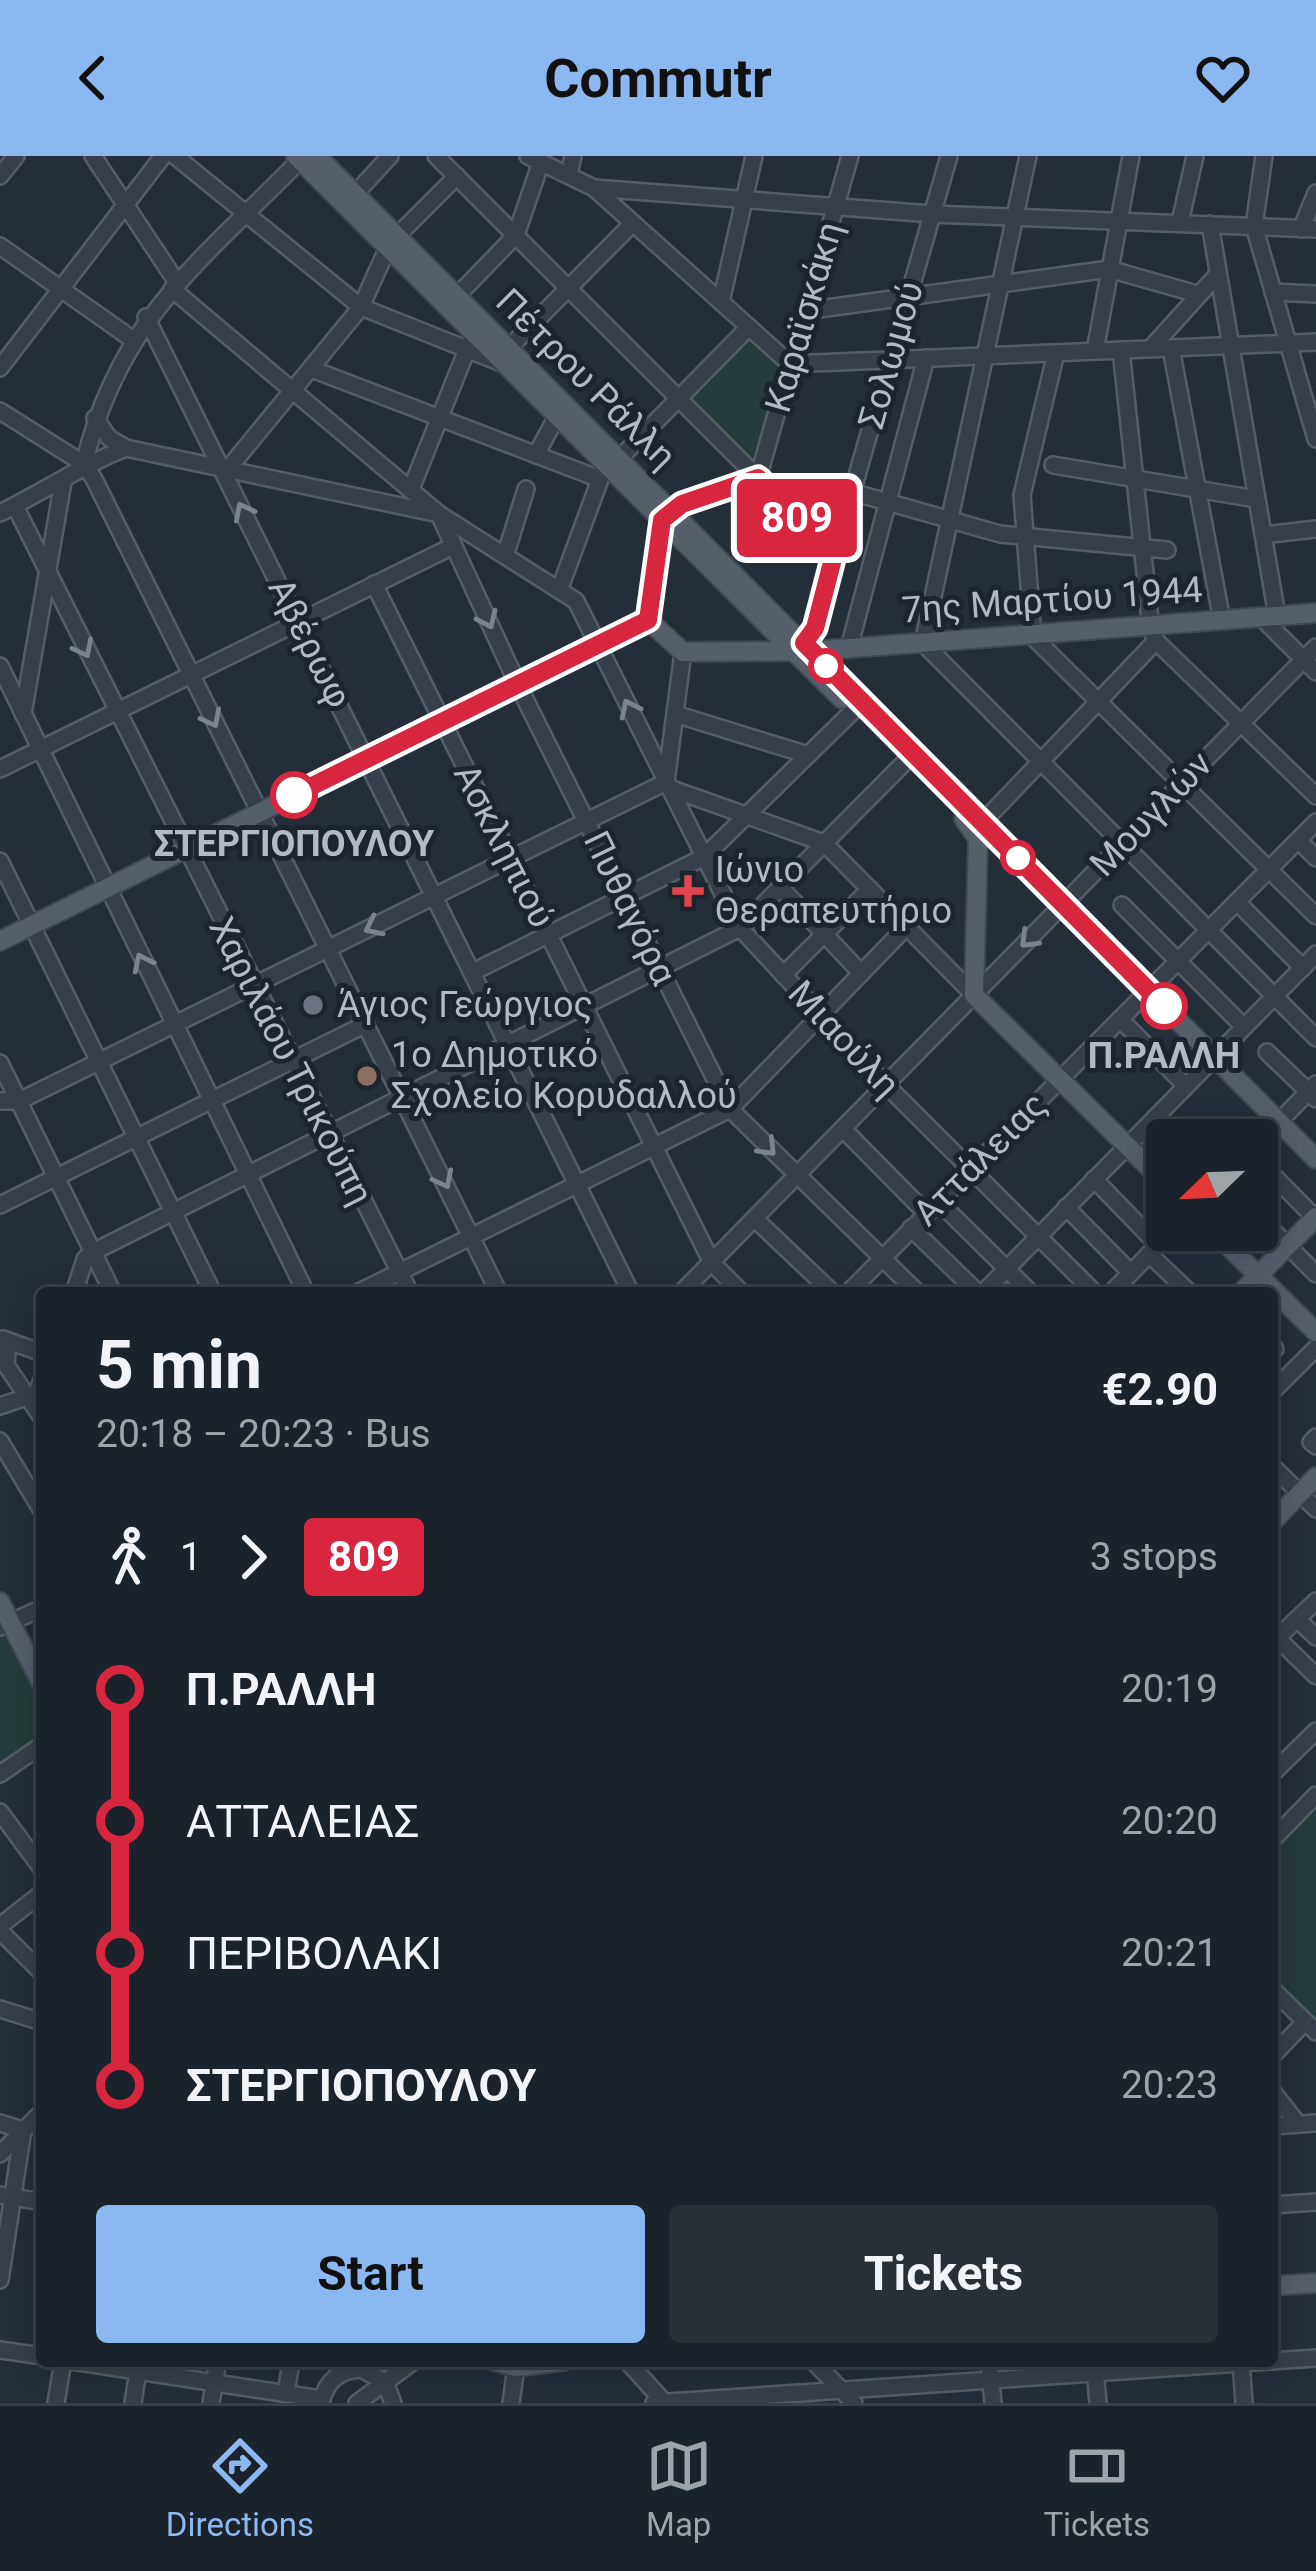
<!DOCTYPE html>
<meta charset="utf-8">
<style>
:root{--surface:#1a222b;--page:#272f37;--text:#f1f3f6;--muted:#9fa4a9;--line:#383f47;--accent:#8cb8f1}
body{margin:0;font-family:Roboto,sans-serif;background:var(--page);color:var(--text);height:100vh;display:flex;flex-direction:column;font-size:45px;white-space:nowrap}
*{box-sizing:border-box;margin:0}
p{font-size:39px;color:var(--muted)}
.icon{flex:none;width:66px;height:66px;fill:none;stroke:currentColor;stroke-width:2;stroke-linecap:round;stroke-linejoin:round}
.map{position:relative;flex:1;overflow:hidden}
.drawer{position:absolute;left:36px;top:1131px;width:1242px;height:1080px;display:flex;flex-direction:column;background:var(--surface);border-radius:12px;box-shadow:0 6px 30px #0003,0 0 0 3px var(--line)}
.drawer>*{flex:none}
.badge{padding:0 24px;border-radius:9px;font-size:42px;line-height:78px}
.needle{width:78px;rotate:247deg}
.buttons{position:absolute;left:1146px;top:963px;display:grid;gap:24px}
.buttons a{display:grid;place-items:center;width:132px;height:132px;border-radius:12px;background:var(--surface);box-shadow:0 6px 30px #0003,0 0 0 3px var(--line);font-size:60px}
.map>.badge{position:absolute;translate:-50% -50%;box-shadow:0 0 0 6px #fff}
.legs{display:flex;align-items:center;gap:18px;height:132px;padding:0 60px;font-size:39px}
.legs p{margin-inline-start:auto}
.summary{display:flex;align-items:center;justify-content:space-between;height:204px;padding:0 60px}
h1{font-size:66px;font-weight:700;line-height:90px}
.cta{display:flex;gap:24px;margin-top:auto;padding:24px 60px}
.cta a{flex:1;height:138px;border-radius:12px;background:var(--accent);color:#111;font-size:48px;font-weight:700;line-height:138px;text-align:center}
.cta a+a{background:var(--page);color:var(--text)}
ul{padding:0 60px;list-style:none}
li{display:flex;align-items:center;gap:42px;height:132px;font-size:45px}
li i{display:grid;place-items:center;width:18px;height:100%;margin:0 15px;background:currentColor}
li i::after{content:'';width:30px;height:30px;margin:-15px;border:9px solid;border-radius:50%;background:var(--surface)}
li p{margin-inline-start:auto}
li:first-child i{background:linear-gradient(#0000 50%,currentColor 0)}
li:last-child i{background:linear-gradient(currentColor 50%,#0000 0)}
header{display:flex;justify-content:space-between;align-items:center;height:156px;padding:0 60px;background:var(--accent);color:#111;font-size:54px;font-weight:700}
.dock{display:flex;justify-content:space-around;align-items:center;height:168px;border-top:3px solid var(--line);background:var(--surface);font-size:33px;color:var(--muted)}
.dock a{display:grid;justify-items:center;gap:6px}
.dock .current{color:var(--accent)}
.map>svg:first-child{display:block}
</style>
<header><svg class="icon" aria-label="back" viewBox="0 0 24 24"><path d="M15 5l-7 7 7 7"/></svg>Commutr<svg class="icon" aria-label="heart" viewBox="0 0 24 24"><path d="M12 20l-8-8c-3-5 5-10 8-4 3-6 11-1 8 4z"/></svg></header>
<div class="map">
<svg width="1316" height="2247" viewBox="0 0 1316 2247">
<rect width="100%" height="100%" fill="#232e39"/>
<g fill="#263b3b">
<path d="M747 180 784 212 756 307 689 238Z"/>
<path d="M6 1476 42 1550V1581L0 1610V1479Z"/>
<path d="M1316 1648V1868L1272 1825V1694Z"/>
</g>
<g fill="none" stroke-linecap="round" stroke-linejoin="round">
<defs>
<g id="minor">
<path d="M93 0 178 128"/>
<path d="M175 0 361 151 504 208"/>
<path d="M436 0 758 322 850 0"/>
<path d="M528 0 594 32 790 208 1316 186"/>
<path d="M1028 0 923 487 1316 882"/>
<path d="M1264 0 1254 70 1316 283"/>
<path d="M569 19 573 0"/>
<path d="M0 20 16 0"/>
<path d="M594 32 932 58 1316 73"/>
<path d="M355 38 390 0"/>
<path d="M1180 66 1195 0"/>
<path d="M1210 68 1277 460"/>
<path d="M1301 73 1316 37"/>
<path d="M397 80 457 20"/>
<path d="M0 90 132 183"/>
<path d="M172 133 439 358 576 445 740 772 886 929 1095 1137"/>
<path d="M1273 136 1316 138"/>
<path d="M457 140 516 79 541 6"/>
<path d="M721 146 754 0"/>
<path d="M805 155 1109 113 1197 138"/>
<path d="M146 161 631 1137"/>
<path d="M509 192 633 67"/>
<path d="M1171 192 1222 465"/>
<path d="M1150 193 1218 118"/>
<path d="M1121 194 1151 473 1156 485 1316 640"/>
<path d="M1095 195 1131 0"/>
<path d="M1056 197 1022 339 1033 481 1316 760"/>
<path d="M0 212 163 0"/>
<path d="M314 214 597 322"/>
<path d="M0 255 84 308 94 323 499 1137"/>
<path d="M95 262 109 282 126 292 439 358 518 529 730 953 918 1137"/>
<path d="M536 299 557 260"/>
<path d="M619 303 749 171"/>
<path d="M84 308C119 163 200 106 300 4"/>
<path d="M1053 309 1256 343"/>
<path d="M228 313 361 151 388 91"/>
<path d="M411 333 470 186"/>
<path d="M852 336 1000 378 1167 394"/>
<path d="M15 350 410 1137"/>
<path d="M0 357C43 336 82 309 126 292"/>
<path d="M1263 379 1316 373"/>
<path d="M506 397 526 333"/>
<path d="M834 399 949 0"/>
<path d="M374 428 712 1107 742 1137"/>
<path d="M560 432 602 318"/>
<path d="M1261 461 1316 516"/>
<path d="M849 492 926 202"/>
<path d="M0 510 306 1137"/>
<path d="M23 558 63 326"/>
<path d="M675 558 808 599"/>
<path d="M0 613 453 390"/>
<path d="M669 632 824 687 974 839"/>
<path d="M983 666 1156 485"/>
<path d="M1298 684 1316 702"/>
<path d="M0 705 213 1137"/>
<path d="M780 731 861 817"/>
<path d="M1237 746 1303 812"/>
<path d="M1122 749 1244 871"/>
<path d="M473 816 704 701 854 554"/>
<path d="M783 819 870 733"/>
<path d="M1120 863 1186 930"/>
<path d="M1267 896 1316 943"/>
<path d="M0 907 113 1137"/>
<path d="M0 945H19L666 626 683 496"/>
<path d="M1156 961 1180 984"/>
<path d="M843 973 926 1057"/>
<path d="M1195 984 1203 976 1211 984"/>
<path d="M1257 988 1316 928"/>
<path d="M1257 1003 1316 1063"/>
<path d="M1094 1023 1158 1089"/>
<path d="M938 1045 1031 1137"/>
<path d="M0 1049 366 868"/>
<path d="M1066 1051 1131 1117"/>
<path d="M1257 1059 1316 1118"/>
<path d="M755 1063 833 1137"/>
<path d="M911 1072 978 1137"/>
<path d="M1149 1098 1190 1137"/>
<path d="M74 1137 85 1103 93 1096 740 772 905 606"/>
<path d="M357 1137 730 953 907 770"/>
<path d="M681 1137 1316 491"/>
<path d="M848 1137 1316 666"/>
<path d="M983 1137 1316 798"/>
<path d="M1111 1137 1173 1074"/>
<path d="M3 1183 42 1197"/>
<path d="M8 1185 6 1209 42 1262"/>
<path d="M1272 1190 1275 1193"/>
<path d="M1272 1236 1316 1192"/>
<path d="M0 1250 36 1238 42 1224"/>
<path d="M1316 1281 1311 1286 1316 1290"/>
<path d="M0 1285 42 1355"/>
<path d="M1272 1310 1316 1353"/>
<path d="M1297 1463 1316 1481"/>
<path d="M0 1471 42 1452"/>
<path d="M1272 1477 1316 1520"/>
<path d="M1272 1487 1316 1445"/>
<path d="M0 1618 42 1589"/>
<path d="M1272 1618 1316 1575"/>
<path d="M0 1656 42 1713"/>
<path d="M1272 1684 1316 1639"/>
<path d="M0 1770 42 1737"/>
<path d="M0 1775 42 1817"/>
<path d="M1272 1833 1316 1876"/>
<path d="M0 1853 42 1866"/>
<path d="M1272 1900 1305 1866"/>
<path d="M1272 1935 1298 1968"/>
<path d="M0 1967 23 1974 0 2124"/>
<path d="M1272 1970 1316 1967"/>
<path d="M0 1998 42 1956"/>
<path d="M0 2039 42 2046"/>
<path d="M1272 2049 1316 2046"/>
<path d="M0 2194 42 2200"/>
<path d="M72 2205 321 2243"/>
<path d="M627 2205 664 2246"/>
<path d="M813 2205 854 2247"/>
<path d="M989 2205 993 2247"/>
<path d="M1094 2205 1098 2247"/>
<path d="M1241 2205 1244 2247"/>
<path d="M1272 2205 1316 2202"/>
<path d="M286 2238 291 2205"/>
<path d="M56 2247 63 2205"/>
<path d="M133 2247 139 2209"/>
<path d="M211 2247 218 2205"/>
<path d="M321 2247C326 2226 338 2214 361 2213L385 2226 393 2247"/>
<path d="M357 2247 414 2205"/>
<path d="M511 2247 516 2211"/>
<path d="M654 2247 1270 2205"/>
</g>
<g id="major">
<path d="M296 0 842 543"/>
<path d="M317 0 1316 1003"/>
<path d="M648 464 683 496 811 495 1316 457"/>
<path d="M648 464 662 365 682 348 758 322 834 399 815 472 794 493"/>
<path d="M964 663 978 683 974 839 1167 1029"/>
<path d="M0 785 648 464"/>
<path d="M1212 1074 1316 1176"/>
<path d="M1241 1137 1316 1061"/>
<path d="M1272 1366 1316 1321"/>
<path d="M0 1446 42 1528"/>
<path d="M1272 2130 1316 2127"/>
<path d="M494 2205 516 2211 563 2205"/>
</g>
</defs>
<use href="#minor" stroke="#555e67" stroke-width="20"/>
<use href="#major" stroke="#404952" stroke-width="22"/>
<use href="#minor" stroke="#37404a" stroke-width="15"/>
<use href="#major" stroke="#555f6a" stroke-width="18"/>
</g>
<defs><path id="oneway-chevron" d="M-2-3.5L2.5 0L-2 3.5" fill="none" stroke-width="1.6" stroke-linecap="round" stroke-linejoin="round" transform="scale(3)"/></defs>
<g stroke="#7b848e">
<use href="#oneway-chevron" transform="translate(243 355) rotate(-117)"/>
<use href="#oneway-chevron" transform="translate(488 464) rotate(65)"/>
<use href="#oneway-chevron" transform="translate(84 493) rotate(63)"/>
<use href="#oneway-chevron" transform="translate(629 552) rotate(-116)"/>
<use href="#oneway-chevron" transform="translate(212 563) rotate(63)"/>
<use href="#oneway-chevron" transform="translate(373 771) rotate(154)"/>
<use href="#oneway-chevron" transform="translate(1028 784) rotate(135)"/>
<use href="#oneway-chevron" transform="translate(142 806) rotate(-116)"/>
<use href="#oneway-chevron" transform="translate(768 992) rotate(46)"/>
<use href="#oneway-chevron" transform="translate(444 1024) rotate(63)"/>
</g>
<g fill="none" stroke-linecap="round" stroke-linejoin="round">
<defs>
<path id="line-1" d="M294 639 648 464 662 364 682 348 758 322 834 399 815 472 804 487 1164 850"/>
</defs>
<use href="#line-1" stroke="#fff" stroke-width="27"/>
<use href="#line-1" stroke="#d7263d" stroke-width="18"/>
</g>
<g fill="#fff" stroke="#d7263d" stroke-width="6">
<circle cx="826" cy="510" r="15"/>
<circle cx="294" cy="639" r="21"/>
<circle cx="1018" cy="702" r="15"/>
<circle cx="1164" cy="850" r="21"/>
</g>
<path fill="#e0444e" stroke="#1c252e" stroke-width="4.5" d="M682 717h12v12h12v12h-12v12h-12v-12h-12v-12h12z"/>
<circle fill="#6b7280" stroke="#1c252e" stroke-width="4.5" cx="313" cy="849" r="12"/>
<circle fill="#8d6e63" stroke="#1c252e" stroke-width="4.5" cx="367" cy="920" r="12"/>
<g text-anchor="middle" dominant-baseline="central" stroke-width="10" stroke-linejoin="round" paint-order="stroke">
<g font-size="36" fill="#b2bbc5" stroke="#1c252e">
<text transform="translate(804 161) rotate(-74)">Καραϊσκάκη</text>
<text transform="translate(891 199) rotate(-74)">Σολωμού</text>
<text transform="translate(586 223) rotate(45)">Πέτρου Ράλλη</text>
<text transform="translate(1052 444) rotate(-4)">7ης Μαρτίου 1944</text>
<text transform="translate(310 487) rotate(63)">Αβέρωφ</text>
<text transform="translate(1151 658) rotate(-46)">Μουγλών</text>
<text transform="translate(504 690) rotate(63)">Ασκληπιού</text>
<text transform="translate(630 752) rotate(64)">Πυθαγόρα</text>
<text transform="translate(844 883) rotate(47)">Μιαούλη</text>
<text transform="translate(291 905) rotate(63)">Χαριλάου Τρικούπη</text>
<text transform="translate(980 1003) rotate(-45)">Αττάλειας</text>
</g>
<g font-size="36" font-weight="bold" fill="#b2bbc5" stroke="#1c252e">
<text x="294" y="688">ΣΤΕΡΓΙΟΠΟΥΛΟΥ</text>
<text x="1164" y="900">Π.ΡΑΛΛΗ</text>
</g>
<g font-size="36" fill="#b2bbc5" stroke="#1c252e" text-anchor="start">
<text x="715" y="714">Ιώνιο<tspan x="715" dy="41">Θεραπευτήριο</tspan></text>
<text x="337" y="849">Άγιος Γεώργιος</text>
<text x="391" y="899">1o Δημοτικό<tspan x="391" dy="41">Σχολείο Κορυδαλλού</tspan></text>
</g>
</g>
</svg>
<div class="buttons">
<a><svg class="needle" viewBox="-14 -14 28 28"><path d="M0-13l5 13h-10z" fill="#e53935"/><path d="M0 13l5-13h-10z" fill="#9fa4a9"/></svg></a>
</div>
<b class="badge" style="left:797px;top:362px;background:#d7263d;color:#fff">809</b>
<section class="drawer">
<div class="summary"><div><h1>5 min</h1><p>20:18 – 20:23 · Bus</p></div><b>€2.90</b></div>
<div class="legs"><svg class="icon" aria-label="walk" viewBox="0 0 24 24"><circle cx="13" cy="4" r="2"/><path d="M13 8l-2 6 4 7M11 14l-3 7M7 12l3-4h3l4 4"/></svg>1<svg class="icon" aria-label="forward" viewBox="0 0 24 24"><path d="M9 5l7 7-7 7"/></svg><b class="badge" style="background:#d7263d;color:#fff">809</b><p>3 stops</p></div>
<ul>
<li><i style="color:#d7263d"></i><b>Π.ΡΑΛΛΗ</b><p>20:19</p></li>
<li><i style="color:#d7263d"></i><span>ΑΤΤΑΛΕΙΑΣ</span><p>20:20</p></li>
<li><i style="color:#d7263d"></i><span>ΠΕΡΙΒΟΛΑΚΙ</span><p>20:21</p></li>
<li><i style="color:#d7263d"></i><b>ΣΤΕΡΓΙΟΠΟΥΛΟΥ</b><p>20:23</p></li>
</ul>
<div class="cta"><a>Start</a><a>Tickets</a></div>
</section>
</div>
<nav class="dock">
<a class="current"><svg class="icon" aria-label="directions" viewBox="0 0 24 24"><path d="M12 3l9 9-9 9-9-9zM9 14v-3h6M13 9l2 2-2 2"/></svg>Directions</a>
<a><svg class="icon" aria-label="map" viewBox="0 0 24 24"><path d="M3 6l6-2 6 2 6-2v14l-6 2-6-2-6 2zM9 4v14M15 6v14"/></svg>Map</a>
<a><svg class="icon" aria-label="tickets" viewBox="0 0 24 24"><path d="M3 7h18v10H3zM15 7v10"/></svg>Tickets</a>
</nav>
